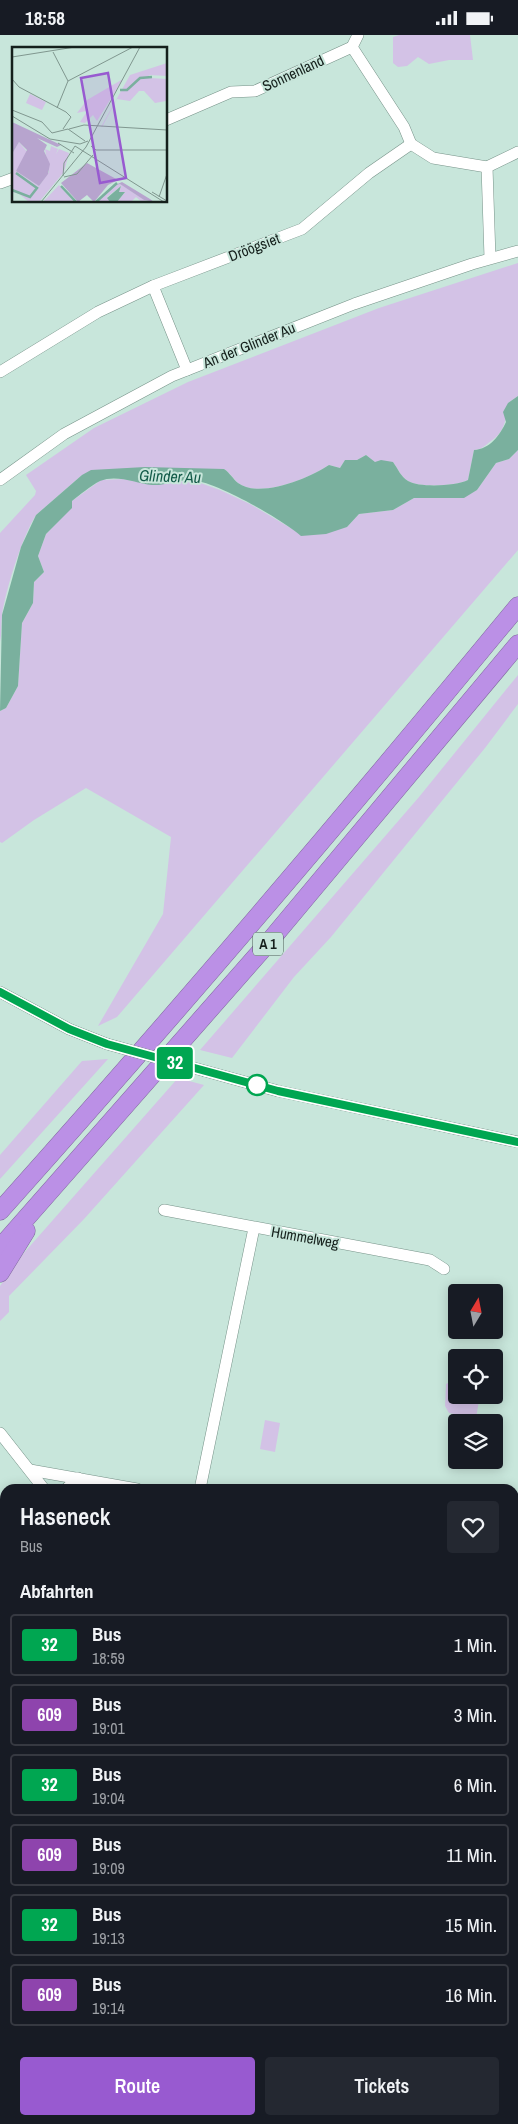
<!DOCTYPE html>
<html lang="de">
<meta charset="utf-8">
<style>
:root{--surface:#171b24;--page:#242831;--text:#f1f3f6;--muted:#9ea1a6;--line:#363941;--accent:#985ad0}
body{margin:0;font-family:"Archivo Narrow",sans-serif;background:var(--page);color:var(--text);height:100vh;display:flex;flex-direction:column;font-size:19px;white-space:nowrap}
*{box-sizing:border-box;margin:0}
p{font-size:16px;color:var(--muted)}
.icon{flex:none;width:28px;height:28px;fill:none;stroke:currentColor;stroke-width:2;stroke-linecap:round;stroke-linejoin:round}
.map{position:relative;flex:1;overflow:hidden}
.sheet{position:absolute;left:0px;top:1449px;width:519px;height:641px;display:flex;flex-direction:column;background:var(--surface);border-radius:15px 15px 0 0;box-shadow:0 2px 12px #0003}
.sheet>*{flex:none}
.badge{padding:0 10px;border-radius:4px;font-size:18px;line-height:32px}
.needle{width:32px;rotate:10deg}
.tools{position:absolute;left:448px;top:1249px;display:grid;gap:10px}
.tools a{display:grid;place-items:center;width:55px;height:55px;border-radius:5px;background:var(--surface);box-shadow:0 2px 12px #0003;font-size:25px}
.map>.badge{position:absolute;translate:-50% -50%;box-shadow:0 0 0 2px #fff}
h2{padding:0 20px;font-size:19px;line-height:45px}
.round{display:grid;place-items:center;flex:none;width:52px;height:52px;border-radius:5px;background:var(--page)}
.head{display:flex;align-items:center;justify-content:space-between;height:85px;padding:0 20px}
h1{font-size:24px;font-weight:600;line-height:38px}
.button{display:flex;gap:10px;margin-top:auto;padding:10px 20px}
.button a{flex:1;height:58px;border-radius:5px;background:var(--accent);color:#fff;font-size:20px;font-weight:600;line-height:58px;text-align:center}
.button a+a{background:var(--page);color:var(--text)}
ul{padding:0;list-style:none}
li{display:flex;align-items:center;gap:15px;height:62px;margin:0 10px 8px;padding:0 10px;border:2px solid var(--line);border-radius:5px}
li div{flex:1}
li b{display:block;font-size:19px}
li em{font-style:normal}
li .badge{min-width:55px;font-weight:700;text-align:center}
.status{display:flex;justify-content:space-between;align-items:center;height:35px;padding:0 25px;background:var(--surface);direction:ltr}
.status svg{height:14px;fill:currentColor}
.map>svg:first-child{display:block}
</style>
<div class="status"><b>18:58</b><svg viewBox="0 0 49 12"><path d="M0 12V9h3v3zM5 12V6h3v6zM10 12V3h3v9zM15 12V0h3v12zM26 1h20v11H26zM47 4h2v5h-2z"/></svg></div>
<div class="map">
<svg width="518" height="2089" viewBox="0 0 518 2089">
<rect width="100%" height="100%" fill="#c8e6db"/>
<g fill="#d3c2e6">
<path d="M399 0H470L473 25H449L429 29 418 22 407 31 398 32 393 28V2Z"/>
<path d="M518 228V361L508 368C506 384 505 397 491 406 484 411 483 414 474 415L468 445C456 451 420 453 408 446 401 442 398 434 393 427H375L366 420 357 425H345L340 433 329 430C310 443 259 464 238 448 233 443 230 438 224 434L82 440 36 480C22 502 6 554 2 580 1 589 2 598 0 607V498L35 460 36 456 26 440 94 393 188 347 379 273Z"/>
<path d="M518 415V515L117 982 98 991 163 879 171 802 86 753 34 785 2 808 0 807V676L6 673 18 651 22 588 33 568 34 547 44 537 38 521 46 499 71 473 72 466 101 445 123 444 154 450 192 445 220 455 250 469 294 495 347 492 359 479 393 475 414 463 464 462 477 455 496 428 509 424Z"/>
<path d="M518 640V669L485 713 331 902 294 942 232 1023 200 1015 419 762Z"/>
<path d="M108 1024 0 1144V1120L82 1026Z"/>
<path d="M178 1043 204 1050 84 1184 9 1261V1277L0 1286V1251L23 1219Z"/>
<path d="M456 1344V1360H480L476 1383 449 1378 445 1371 446 1349Z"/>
<path d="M265 1385 280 1388 275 1417 260 1414Z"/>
</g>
<g fill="#b7a4ce">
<path d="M0 1620 5 1625V1725L0 1721Z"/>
<path d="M0 1795 5 1799V2085H364L367 2088 0 2089Z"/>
<path d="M514 2076 518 2083V2089H434L430 2085H514Z"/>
</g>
<path fill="#7ab09e" d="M518 361V415L509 424 496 428 477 455 464 463H414L393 475 359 479 347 492 326 499 301 501C283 485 214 445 190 445 177 445 164 451 152 450 136 448 116 439 100 446 90 451 80 460 72 466V473L46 499 38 521 44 537 34 547 33 568 22 588 18 651 6 673 0 676 2 580 21 512 36 480 82 440 91 435 145 432 224 434C230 438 233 444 238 448 259 464 310 443 329 430L340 433 345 425H357L366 420 375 427 381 425 393 427C398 434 401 442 408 446 420 453 456 451 468 445L474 415C490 414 500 400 506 387L503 377 508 368Z"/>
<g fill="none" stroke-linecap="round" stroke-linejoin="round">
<defs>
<g id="minor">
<path d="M352 12 404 92 411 109 433 123 487 132"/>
<path d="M166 85 231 57 255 56 352 12 358 0"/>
<path d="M0 148 14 143"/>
<path d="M490 223 487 132 518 117"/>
<path d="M153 251 187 335"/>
<path d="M0 337 98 277 153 251 302 194 369 138 411 109"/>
<path d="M0 445 64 399 172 341 354 269 472 229 518 216"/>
<path d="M0 957 69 994 107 1009"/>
<path d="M205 1036 278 1056 518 1107"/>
<path d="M164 1175 430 1225 444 1234"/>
<path d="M0 1398 44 1454"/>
<path d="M30 1435 137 1454"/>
<path d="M66 1454 78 1443"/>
<path d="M200 1454 254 1193"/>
<path d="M514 1548 518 1524"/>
<path d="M0 1730 5 1735"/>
<path d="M514 1806 518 1811"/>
<path d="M514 2013 518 2017"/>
<path d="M421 2085 425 2089"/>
</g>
<g id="major">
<path d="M0 1563 5 1568"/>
<path d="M514 2046 518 2050"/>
<path d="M514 2061 518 2067"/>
</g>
<g id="highway">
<path d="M0 1176C177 978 349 776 518 571"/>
<path d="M0 1213 268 908 518 609"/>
<path d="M0 1238 26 1196"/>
<path d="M0 1601 5 1604"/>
</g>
</defs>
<use href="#minor" stroke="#779389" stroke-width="12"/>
<use href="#major" stroke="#81699f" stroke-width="16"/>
<use href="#highway" stroke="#81699f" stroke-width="19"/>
<use href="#minor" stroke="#fff" stroke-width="11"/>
<use href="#major" stroke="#d6bcf0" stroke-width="15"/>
<use href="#highway" stroke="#bb90e6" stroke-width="18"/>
<g stroke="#303e39" stroke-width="3" stroke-dasharray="10 5" stroke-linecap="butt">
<path d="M0 1773 5 1777"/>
<path d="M395 2085 400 2089"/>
</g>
<defs>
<path id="minor-bridge" d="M107 1009 205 1036"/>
</defs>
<use href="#minor-bridge" stroke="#779389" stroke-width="12" stroke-linecap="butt"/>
<use href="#minor-bridge" stroke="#fff" stroke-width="11"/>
</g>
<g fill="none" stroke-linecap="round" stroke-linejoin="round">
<defs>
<path id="line" d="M0 957 69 994 107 1009 278 1056 518 1107"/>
</defs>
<use href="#line" stroke="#fff" stroke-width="11"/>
<use href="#line" stroke="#00a651" stroke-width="8"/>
</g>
<circle fill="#fff" stroke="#00a651" stroke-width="2.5" cx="257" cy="1050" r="10"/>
<g text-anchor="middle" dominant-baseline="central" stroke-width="4" stroke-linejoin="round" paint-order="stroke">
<rect fill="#c8e6db" stroke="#4b5b55" stroke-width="1" x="253" y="897.5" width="30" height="23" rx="4"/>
<g font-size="14" font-weight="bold" fill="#15201c">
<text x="268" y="909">A 1</text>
</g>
<g font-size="15" fill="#15201c" stroke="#c8e6db">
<text transform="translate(293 38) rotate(-25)">Sonnenland</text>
<text transform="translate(254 212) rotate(-21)">Dröögsiet</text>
<text transform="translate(249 310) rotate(-22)">An der Glinder Au</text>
<text transform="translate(305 1202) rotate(10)">Hummelweg</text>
</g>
<g font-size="16" font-style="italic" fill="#125a48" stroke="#c8e6db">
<text transform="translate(170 441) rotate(2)">Glinder Au</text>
</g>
</g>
<g transform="translate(12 12)">
<rect width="155" height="155" fill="#c8e6db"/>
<path d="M155 16V29L137 28 138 31 155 32 154 54 143 56 132 44H127L118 54 105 52 90 80H89L118 28ZM111 32 85 74 81 68 73 76 68 75 76 63V56L74 64 65 66 75 53ZM18 47 34 55 30 63 14 56ZM7 95 16 106 4 124 27 139 37 125 33 102 38 104 39 99 46 102 44 107 47 102 57 106 52 125 27 155H17L5 145 0 146V107ZM108 137 132 153 137 155H130L124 150 119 155H105L113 145H107L109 139 95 150 98 155H86L99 140ZM47 138 62 155H31Z" fill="#d3c2e6"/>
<path d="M0 75 49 98 45 100 25 91 35 98 32 104 38 117 36 127 27 139 4 124 15 103 7 95 0 107ZM75 116 106 133 96 138 82 155 75 148 66 155 49 136ZM110 135 138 152 142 155 132 153 108 137 99 140Z" fill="#b7a4ce"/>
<path d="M109 139 107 145H113L105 155H98L95 151Z" fill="#7ab09e"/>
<path fill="none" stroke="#7ab09e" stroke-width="2.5" d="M108 43H115L128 31 140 30M49 139 64 155M0 143 18 150 25 141 4 126M84 155 105 136"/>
<path fill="none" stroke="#80978f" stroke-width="1" d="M41 5 56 34 45 61M0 10 63 0M0 32 7 40 54 65 59 70 51 82M56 34 121 0M0 63 30 75 40 86 56 82 73 94M0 69 38 92 68 97 76 94M57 82 72 78 155 83M46 96 62 106M63 99 152 155M79 99 84 103H155M51 129 52 116 63 99M52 130 65 127 81 108M140 145 155 154M147 150 155 127M29 155 74 100 128 0"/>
<path fill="#985ad0" fill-opacity="0.15" stroke="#985ad0" stroke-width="2.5" d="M96 26 114 131 88 136 69 31Z"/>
<rect width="155" height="155" fill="none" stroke="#15201c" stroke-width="2.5"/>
</g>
</svg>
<div class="tools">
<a><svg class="needle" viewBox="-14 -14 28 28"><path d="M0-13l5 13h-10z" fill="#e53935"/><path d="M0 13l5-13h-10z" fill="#9ea1a6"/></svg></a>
<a><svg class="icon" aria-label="locate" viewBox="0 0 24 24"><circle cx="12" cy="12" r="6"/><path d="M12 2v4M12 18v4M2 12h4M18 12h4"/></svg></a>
<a><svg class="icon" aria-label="layers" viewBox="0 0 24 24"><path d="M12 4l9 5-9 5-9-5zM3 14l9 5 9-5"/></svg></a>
</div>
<b class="badge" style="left:175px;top:1028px;background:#00a651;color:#fff">32</b>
<section class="sheet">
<div class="head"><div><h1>Haseneck</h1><p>Bus</p></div><a class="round"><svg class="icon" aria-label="heart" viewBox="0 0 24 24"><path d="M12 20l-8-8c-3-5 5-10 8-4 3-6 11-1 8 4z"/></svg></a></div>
<h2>Abfahrten</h2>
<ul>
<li><span class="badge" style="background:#00a651;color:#fff">32</span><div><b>Bus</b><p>18:59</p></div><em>1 Min.</em></li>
<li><span class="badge" style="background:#8e44ad;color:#fff">609</span><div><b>Bus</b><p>19:01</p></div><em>3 Min.</em></li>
<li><span class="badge" style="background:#00a651;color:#fff">32</span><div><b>Bus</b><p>19:04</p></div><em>6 Min.</em></li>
<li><span class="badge" style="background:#8e44ad;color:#fff">609</span><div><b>Bus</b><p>19:09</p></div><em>11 Min.</em></li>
<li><span class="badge" style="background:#00a651;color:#fff">32</span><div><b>Bus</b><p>19:13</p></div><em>15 Min.</em></li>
<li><span class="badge" style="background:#8e44ad;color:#fff">609</span><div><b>Bus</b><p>19:14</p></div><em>16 Min.</em></li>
</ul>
<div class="button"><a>Route</a><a>Tickets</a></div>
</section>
</div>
